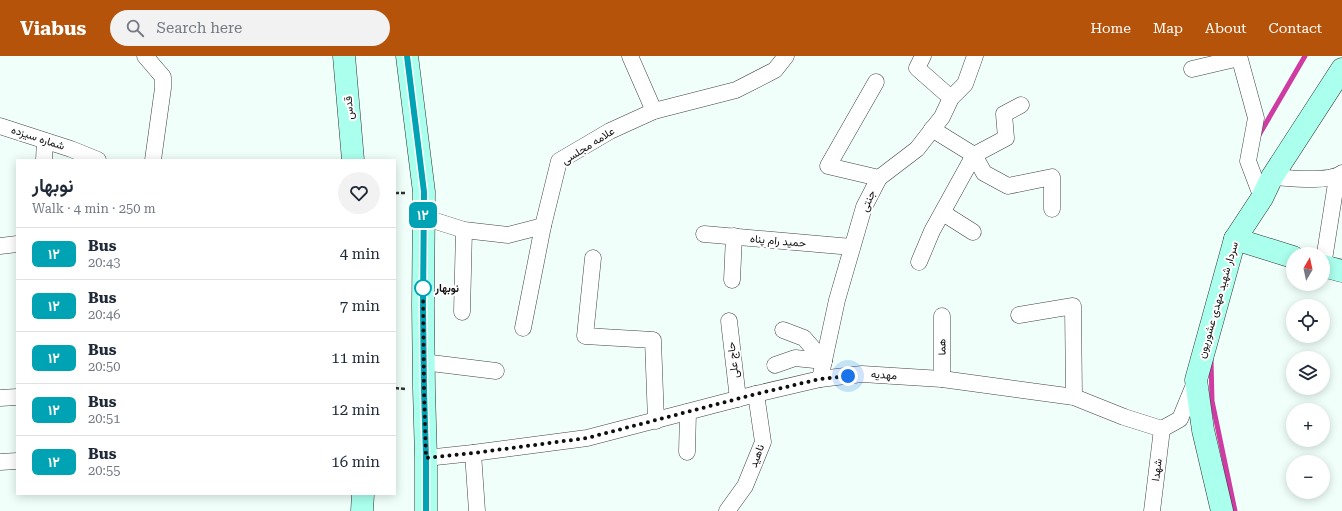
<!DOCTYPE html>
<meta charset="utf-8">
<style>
:root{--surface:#fff;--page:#f2f2f3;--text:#1f2937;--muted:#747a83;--line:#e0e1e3;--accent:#b45309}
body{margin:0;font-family:"Roboto Serif",Vazirmatn,serif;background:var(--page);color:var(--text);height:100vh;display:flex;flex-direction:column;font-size:15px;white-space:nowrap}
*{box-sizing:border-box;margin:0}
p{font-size:13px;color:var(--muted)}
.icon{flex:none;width:22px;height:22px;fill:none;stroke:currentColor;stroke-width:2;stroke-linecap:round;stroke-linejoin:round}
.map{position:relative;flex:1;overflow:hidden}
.sheet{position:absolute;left:16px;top:103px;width:380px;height:336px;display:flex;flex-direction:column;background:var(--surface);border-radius:0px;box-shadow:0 2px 10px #0003}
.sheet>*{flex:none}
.badge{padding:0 8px;border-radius:6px;font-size:14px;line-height:26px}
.needle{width:26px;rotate:9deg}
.buttons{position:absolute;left:1286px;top:191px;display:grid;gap:8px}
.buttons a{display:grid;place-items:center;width:44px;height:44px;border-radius:50%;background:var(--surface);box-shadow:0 2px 10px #0003;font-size:20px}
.you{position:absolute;width:20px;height:20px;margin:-10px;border:3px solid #fff;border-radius:50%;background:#1a73e8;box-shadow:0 0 0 6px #1a73e833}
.map>.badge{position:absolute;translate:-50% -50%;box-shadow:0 0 0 2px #fff}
.round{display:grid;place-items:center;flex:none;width:42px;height:42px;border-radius:21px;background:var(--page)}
.headline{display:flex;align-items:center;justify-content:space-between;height:68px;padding:0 16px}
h1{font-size:19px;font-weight:700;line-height:30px}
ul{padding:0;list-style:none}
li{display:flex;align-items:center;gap:12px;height:52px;padding:0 16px;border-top:1px solid var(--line)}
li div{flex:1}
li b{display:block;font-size:15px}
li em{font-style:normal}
li .badge{min-width:44px;font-weight:700;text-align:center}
header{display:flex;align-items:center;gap:24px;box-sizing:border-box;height:56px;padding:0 20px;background:var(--accent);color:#fff}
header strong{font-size:19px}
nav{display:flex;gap:22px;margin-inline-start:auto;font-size:14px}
.search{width:280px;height:36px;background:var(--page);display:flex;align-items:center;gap:10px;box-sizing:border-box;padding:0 14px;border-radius:22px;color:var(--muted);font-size:15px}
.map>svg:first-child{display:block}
</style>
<header>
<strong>Viabus</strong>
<div class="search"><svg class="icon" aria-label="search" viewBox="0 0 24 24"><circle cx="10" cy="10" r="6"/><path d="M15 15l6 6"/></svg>Search here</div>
<nav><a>Home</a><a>Map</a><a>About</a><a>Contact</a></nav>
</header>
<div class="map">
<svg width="1342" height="455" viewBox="0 0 1342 455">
<rect width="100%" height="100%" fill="#f0fffa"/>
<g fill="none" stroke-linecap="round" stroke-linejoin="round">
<g stroke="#ce3ba3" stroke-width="5">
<path d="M1259 79 1305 0"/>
<path d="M1211 304 1212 345 1235 455"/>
</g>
<defs>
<g id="street">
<path d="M145 0 163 21V32L153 104"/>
<path d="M630 0 654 55"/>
<path d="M923 0 917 12 951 42"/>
<path d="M1239 0 1256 62 1248 105 1262 142"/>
<path d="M1192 13 1239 2"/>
<path d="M876 26 828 110 879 122"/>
<path d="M0 70 71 93 98 104"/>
<path d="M932 73 974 99 984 117 1008 130 1052 121V153"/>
<path d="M44 104 45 85"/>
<path d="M1272 121C1289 122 1329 127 1342 117"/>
<path d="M943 157 973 176"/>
<path d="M423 161 464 174 508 179 543 170 559 105 610 75 654 55 736 34 775 14 786 0"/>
<path d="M704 178 852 191"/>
<path d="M0 190 17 188"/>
<path d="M593 202 585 280 653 284 656 365"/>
<path d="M919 206 932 175 974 99 1006 82 1004 58 1021 49"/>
<path d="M1323 210 1337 121"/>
<path d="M732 224 734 180"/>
<path d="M462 256 464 174"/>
<path d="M1019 259 1073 250 1074 341"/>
<path d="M942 260V323"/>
<path d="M729 265 738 343"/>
<path d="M523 272 543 170"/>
<path d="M783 274 804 282 824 305"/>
<path d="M423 306 496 315"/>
<path d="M775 309 795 302 824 305"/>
<path d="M820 323 837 244 864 151 879 122 917 93 942 61 951 42 965 28 975 0"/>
<path d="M0 342 17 341"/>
<path d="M687 396 688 356"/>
<path d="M473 397 477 455"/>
<path d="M426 402 473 397 587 382 756 338 820 323 862 318 942 323 1074 341 1124 361 1162 373 1180 363 1196 324"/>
<path d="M0 406 17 405"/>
<path d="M727 455 745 430 763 386 756 338"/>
<path d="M1152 455 1162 373"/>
</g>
<g id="secondary">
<path d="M344 0 353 104"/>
<path d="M407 0 424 136 423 250 424 333 426 402V455"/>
<path d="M1235 183 1293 201"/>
<path d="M1323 210 1342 215"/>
<path d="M362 455 363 438"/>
<path d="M1222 455 1203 374 1196 324 1235 183 1262 142 1272 121 1342 13"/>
</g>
</defs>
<use href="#street" stroke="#424242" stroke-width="17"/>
<use href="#secondary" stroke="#313131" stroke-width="23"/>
<g stroke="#313131" stroke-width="2.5" stroke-dasharray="4 2" stroke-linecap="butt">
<path d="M395 137H405"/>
<path d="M395 332 405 333"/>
</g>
<use href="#street" stroke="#fff" stroke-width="16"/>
<use href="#secondary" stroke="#abffed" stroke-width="22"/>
</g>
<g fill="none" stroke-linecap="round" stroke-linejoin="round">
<defs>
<path id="line" d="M407 0 424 136 423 250 424 334 426 402V455"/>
</defs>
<use href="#line" stroke="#fff" stroke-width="9"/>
<use href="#line" stroke="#00a3b4" stroke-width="6"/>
<path stroke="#0f0f0f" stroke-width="4" stroke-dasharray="0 7.2" d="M423 232V228L424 334 426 402 474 397 587 382 756 338 820 323 848 320"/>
</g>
<circle fill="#fff" stroke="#00a3b4" stroke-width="2" cx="423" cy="232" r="8"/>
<g text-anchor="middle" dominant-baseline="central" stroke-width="4" stroke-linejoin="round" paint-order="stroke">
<g font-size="11" fill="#0f0f0f" stroke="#fff">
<text transform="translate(349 52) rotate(-95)">قدس</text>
<text transform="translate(38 82) rotate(18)">شماره سیزده</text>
<text transform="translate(588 90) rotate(-32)">علامه مجلسی</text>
<text transform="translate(868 145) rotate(-67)">جنتی</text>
<text transform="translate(778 185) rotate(5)">حمید رام پناه</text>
<text transform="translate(1218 244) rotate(-74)">سردار شهید مهدی عشوریون</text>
<text transform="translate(942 291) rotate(-91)">هما</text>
<text transform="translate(733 304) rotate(-97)">حاج علی</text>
<text transform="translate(884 319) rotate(3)">مهدیه</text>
<text transform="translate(757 400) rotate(-70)">ناهید</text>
<text transform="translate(1157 414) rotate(-83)">شهدا</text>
</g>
<g font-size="11" font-weight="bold" fill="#0f0f0f" stroke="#fff" text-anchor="start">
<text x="435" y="232">نوبهار</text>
</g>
</g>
</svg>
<div class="buttons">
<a><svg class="needle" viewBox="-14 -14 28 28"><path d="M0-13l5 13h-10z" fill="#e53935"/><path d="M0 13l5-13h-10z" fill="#747a83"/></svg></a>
<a><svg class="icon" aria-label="locate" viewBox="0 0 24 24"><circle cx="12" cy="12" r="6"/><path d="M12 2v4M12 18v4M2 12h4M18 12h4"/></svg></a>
<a><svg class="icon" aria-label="layers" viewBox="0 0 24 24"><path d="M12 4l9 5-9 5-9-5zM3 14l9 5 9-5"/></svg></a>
<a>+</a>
<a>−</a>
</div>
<div class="you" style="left:848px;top:320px"></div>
<b class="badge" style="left:423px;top:159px;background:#00a3b4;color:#fff">۱۲</b>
<section class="sheet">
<div class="headline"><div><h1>نوبهار</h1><p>Walk · 4 min · 250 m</p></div><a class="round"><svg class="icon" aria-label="heart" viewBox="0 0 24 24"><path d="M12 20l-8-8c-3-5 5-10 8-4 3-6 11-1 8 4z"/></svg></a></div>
<ul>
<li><span class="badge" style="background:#00a3b4;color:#fff">۱۲</span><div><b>Bus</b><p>20:43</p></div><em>4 min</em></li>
<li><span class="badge" style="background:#00a3b4;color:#fff">۱۲</span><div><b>Bus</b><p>20:46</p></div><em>7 min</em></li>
<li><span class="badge" style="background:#00a3b4;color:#fff">۱۲</span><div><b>Bus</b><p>20:50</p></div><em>11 min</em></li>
<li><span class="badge" style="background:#00a3b4;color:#fff">۱۲</span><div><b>Bus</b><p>20:51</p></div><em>12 min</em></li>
<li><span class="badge" style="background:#00a3b4;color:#fff">۱۲</span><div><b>Bus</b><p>20:55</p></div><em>16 min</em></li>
</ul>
</section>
</div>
